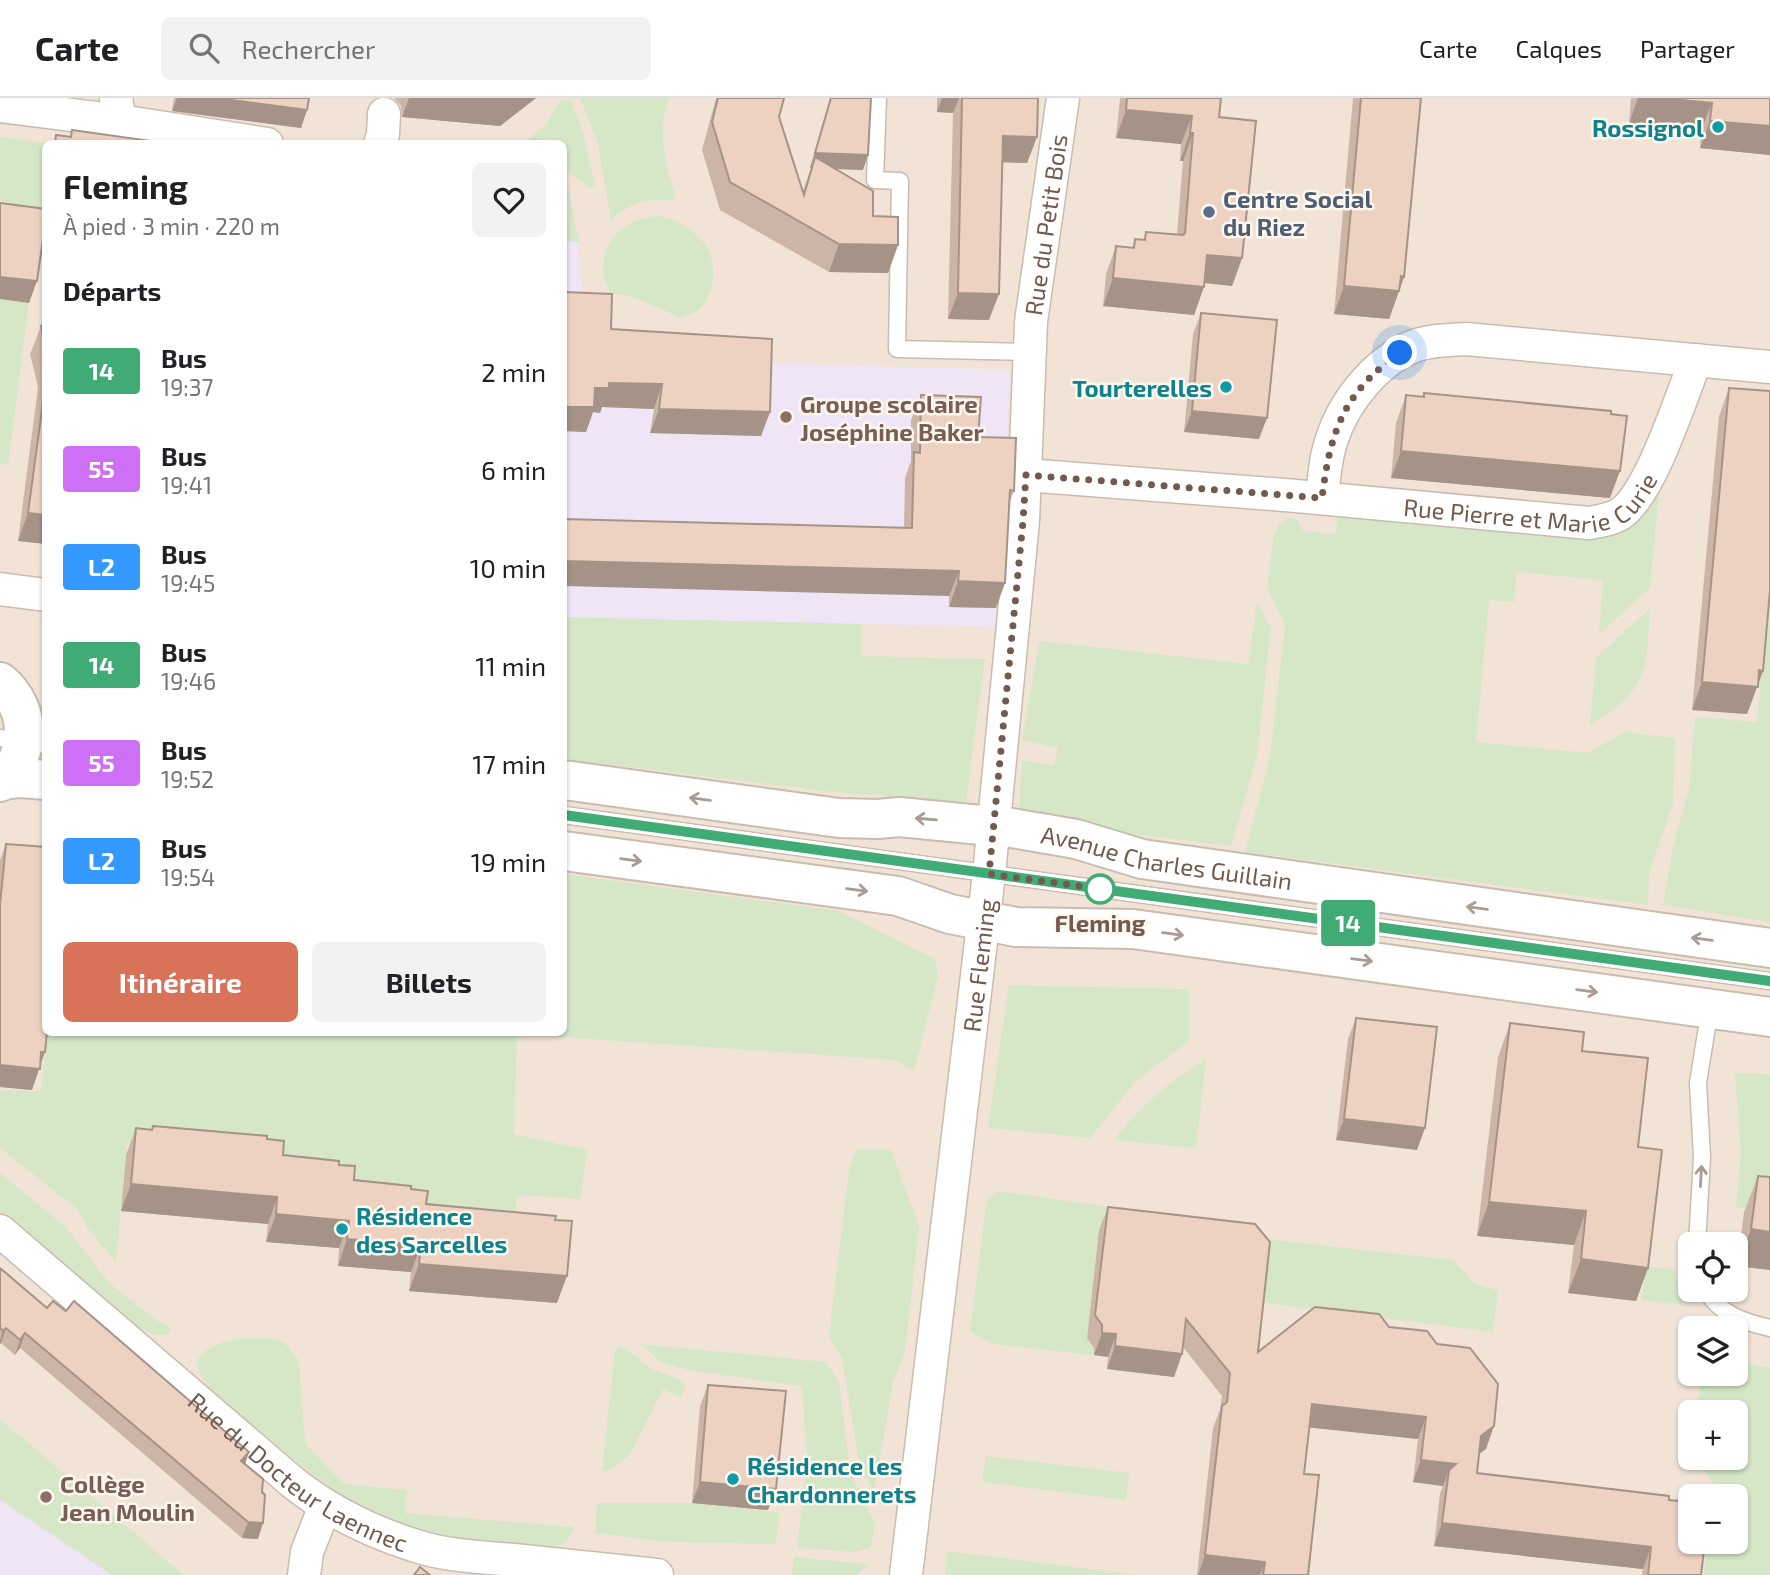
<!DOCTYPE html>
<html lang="fr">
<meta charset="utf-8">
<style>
:root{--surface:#fff;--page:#f2f2f2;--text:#202124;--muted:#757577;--line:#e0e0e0;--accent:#d87259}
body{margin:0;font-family:"Exo 2",sans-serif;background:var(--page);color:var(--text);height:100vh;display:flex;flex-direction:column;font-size:26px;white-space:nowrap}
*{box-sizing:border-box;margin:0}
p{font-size:23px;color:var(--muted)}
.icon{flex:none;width:38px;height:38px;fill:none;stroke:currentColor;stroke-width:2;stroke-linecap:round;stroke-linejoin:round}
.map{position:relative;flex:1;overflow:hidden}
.side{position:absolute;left:42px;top:42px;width:525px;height:896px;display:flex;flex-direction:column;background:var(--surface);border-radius:10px;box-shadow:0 2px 5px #0004}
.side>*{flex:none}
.badge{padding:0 14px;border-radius:5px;font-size:24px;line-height:46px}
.tools{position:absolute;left:1678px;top:1134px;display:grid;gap:14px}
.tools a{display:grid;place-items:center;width:70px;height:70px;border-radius:10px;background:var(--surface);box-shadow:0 2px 5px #0004;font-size:35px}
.you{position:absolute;width:35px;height:35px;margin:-18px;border:5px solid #fff;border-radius:50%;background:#1a73e8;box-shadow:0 0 0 10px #1a73e833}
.map>.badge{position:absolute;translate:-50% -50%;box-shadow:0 0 0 4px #fff}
h2{padding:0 21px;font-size:26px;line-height:63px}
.round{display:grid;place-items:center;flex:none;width:74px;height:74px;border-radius:10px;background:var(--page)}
.overview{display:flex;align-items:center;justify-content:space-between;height:119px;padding:0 21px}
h1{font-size:33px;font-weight:700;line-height:52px}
.action{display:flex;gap:14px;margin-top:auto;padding:14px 21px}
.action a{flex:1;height:80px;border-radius:10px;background:var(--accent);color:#fff;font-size:28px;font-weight:700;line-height:80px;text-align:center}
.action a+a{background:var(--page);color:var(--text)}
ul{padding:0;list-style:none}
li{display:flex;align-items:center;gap:21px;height:98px;padding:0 21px}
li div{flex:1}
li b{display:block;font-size:26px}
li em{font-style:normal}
li .badge{min-width:77px;font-weight:700;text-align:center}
header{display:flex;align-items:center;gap:42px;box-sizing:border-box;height:98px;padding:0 35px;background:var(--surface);border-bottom:2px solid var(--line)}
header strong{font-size:33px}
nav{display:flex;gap:38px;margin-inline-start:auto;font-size:24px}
.search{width:490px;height:63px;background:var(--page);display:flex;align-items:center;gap:18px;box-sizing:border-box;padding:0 24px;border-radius:10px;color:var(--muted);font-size:26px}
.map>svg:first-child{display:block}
</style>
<header>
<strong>Carte</strong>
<div class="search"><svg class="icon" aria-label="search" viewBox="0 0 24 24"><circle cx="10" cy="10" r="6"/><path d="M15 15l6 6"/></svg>Rechercher</div>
<nav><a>Carte</a><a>Calques</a><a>Partager</a></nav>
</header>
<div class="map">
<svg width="1770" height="1477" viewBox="0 0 1770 1477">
<rect width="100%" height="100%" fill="#faf3e8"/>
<path fill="#f1e4d7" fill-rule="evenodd" d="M0 0H1770V1477H0ZM46 46H564V934H46ZM1690 1146H1736V1192H1690ZM1690 1230H1736V1276H1690ZM1690 1314H1736V1360H1690ZM1690 1398H1736V1444H1690Z"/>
<g fill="#f0e4f7">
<path d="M564 88 568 89 578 144 584 219 602 255 763 265 1010 272 1004 418 995 529 564 519Z"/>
<path d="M0 1321 184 1477H0Z"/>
</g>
<g fill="#d5e7c7">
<path d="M580 0H669C657 34 665 66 676 99L672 103C644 99 632 104 611 122L598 45Z"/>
<path d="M564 2 572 4 584 38 595 88 590 90 564 70V46L523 45 546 27 558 6Z"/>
<path d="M0 39 48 45 46 46 45 82 40 126 0 121Z"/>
<path d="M564 88 568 89 579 144 564 143Z"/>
<path d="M659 118C665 120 674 121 680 125 690 130 703 141 708 151 717 171 715 200 697 213 693 216 687 217 682 220L635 200 611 195C589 156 617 120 659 118Z"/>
<path d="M0 201 29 205 8 367 0 365Z"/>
<path d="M1659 393 1650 490 1599 536 1603 482 1517 474 1514 504 1489 502 1476 644 1588 655 1624 634 1675 640 1673 706 1649 775 1648 807 1245 754 1270 659 1285 526 1267 490 1274 437 1279 426 1290 419 1297 422 1303 433 1336 436 1337 420 1344 415 1629 427Z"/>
<path d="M1770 470V824L1663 807 1673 748 1689 690 1695 619 1757 624Z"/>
<path d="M1257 504 1271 530 1257 658 1231 748 1117 734 1074 719 1019 711 1022 662 1054 668 1058 650 1022 642 1039 543 1248 566Z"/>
<path d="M1650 510C1646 574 1649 591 1590 627L1596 560Z"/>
<path d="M564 519 861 526 862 558 985 561 966 704 833 694 564 661Z"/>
<path d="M564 776 839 813 935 861 938 879 914 972 895 962 517 936 514 1036 587 1052 581 1101 517 1097 514 1128 428 1125V1103L353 1095 282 1073 283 1052 127 1045 116 1164 89 1132 78 1112 0 1050V992L41 993 47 935 564 934Z"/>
<path d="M1009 887 1189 891V943L1136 983 1090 1040 988 1030Z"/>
<path d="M1206 961 1196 1050 1114 1042C1142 1005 1168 986 1206 961Z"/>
<path d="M1735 975 1770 976V1112L1736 1109 1741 1054Z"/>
<path d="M857 1051 891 1052 919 1128 905 1254 893 1285 874 1393 860 1369 842 1260 829 1238 849 1071Z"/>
<path d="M0 1075 66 1129 110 1186 156 1222 170 1229V1235C156 1241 143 1232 131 1226L0 1114Z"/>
<path d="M998 1093 1132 1112 1099 1132 1087 1240 1094 1250V1257L992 1246 970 1233 987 1101Z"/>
<path d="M1265 1141 1453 1162 1475 1186 1498 1192 1493 1234 1258 1204Z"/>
<path d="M1646 1169 1674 1171 1683 1207 1642 1202Z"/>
<path d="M265 1240 285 1245 299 1263 305 1345 344 1386 407 1392 405 1415 574 1429 567 1443 555 1450C508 1448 451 1446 407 1430 349 1409 302 1369 256 1330 233 1311 204 1293 196 1264 210 1241 241 1240 265 1240Z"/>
<path d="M641 1246 826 1264 839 1284 850 1374 875 1426 872 1444 868 1451 854 1454 797 1450 807 1360 802 1288 692 1273 660 1264Z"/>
<path d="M620 1248C632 1254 641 1264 652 1271 665 1278 678 1277 686 1289L680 1299 663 1291 630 1356 608 1373H602L615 1252Z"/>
<path d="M1736 1264 1770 1270V1477H1704L1708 1444H1736V1398H1723L1695 1360H1736V1314H1696L1703 1276H1736Z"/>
<path d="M0 1321 184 1477H112L0 1402Z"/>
<path d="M986 1358 1129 1375 1126 1402 982 1384Z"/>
<path d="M597 1405H692L779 1414 776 1446 667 1444 595 1435Z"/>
<path d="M947 1453 1137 1477H945Z"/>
<path d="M794 1459H795L869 1466 856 1477H792Z"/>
</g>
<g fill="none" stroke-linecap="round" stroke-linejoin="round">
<defs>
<g id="service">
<path d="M878 0 875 82 900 83 897 251 1029 254"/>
<path d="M0 640 46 647"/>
<path d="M564 717 1770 883"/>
<path d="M1697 1146 1702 1059 1698 985 1710 910"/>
<path d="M1706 1192C1719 1216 1744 1224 1770 1230"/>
</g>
<g id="minor">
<path d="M0 8 120 23 116 0"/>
<path d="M120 23 267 46"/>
<path d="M380 46 383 36 384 16"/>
<path id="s1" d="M1026 377 1285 397 1589 425C1600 423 1610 422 1620 416 1651 396 1681 298 1696 262"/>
<path d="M1322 400C1324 381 1325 360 1332 341 1344 303 1378 261 1417 247 1432 242 1450 242 1466 241L1770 269"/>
<path d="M0 491 46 497"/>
<path id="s2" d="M0 1133 291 1383C327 1412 369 1433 413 1447 445 1458 480 1459 514 1462 562 1467 609 1472 657 1477"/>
<path d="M304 1477 307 1454 325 1408"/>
<path id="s3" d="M906 1477 989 776 1023 423 1031 224 1063 0"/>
</g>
<g id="tertiary">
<path d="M0 584C32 611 32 657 0 684"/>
<path d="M3 682 20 680 46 682"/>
<path id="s4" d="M564 682 839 720 878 721 899 719 1012 730 1076 741 1142 761 1770 850"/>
<path d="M564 753 898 798 950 816 1016 829 1133 831 1770 919"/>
</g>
</defs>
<use href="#service" stroke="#cbbbaf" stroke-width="19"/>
<use href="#minor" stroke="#cbbbaf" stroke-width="35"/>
<use href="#tertiary" stroke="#cbbbaf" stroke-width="42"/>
<use href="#service" stroke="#fff" stroke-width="16"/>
<use href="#minor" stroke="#fff" stroke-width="32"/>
<use href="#tertiary" stroke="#fff" stroke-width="38"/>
</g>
<g fill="#ccb5a7">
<path d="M174 0H310L301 30 172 13Z"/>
<path d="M394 0H536L500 28 402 19 401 8Z"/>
<path d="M716 0H784L779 19 803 93 811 70H810L830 0H871L863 72 836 71 873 118 898 147 888 175 829 174 720 112 702 52Z"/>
<path d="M937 0H1038L1027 65 1002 64 989 222 948 221 953 15 937 14Z"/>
<path d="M1120 0H1221L1219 19 1242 160 1232 188 1204 185 1194 217 1103 208 1106 176 1116 148 1132 150 1135 141 1143 142 1146 134 1177 136 1183 63H1180L1181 46 1116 40Z"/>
<path d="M1353 0H1421L1404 179 1389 221 1334 216Z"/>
<path d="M1631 0H1770V57L1700 50 1701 32 1629 26Z"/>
<path d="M46 82V111L42 110Z"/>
<path d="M564 194 611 231 770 314 761 338 650 335 654 311 602 309 600 315 593 314 586 334 564 333Z"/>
<path d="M1201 215 1259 341 1184 334 1193 236Z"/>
<path d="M46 224V446L18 443 38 289 30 256 41 228Z"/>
<path d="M1729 290 1763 573 1747 616 1692 612 1719 318Z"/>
<path d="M1424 295 1610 400 1391 380 1396 325 1406 297 1422 299Z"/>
<path d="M921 297 978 339 1014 393 1010 403 996 510 949 509V498L904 430 905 380 911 363V322Z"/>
<path d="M6 746 40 967 32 992 0 989V762Z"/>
<path d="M1356 920 1417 1052 1336 1042 1348 941Z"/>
<path d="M1510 925 1638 1049 1648 1170 1636 1203 1568 1195 1574 1147 1477 1138 1498 959Z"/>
<path d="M153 1028 267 1041 283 1057 339 1067 354 1082 411 1091 426 1106 555 1122 557 1205 409 1193 411 1174 338 1168 339 1150 266 1144 268 1126 121 1113 126 1057 136 1030 152 1031Z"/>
<path d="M1758 1078 1770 1079V1172L1737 1168 1744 1114Z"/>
<path d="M1108 1109 1258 1254 1315 1209 1486 1351 1479 1356 1477 1375 1669 1402 1701 1477H1642L1643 1471 1434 1448 1440 1395 1443 1388 1413 1384 1418 1341 1309 1329 1304 1376 1308 1477H1197L1213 1330 1220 1312 1222 1298 1183 1249 1182 1256 1174 1279 1107 1271 1108 1259 1094 1257V1250L1087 1240 1099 1132Z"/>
<path d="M0 1170 47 1210 66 1213 249 1354 245 1366 258 1441 242 1440 20 1250 15 1257 1 1245 0 1246Z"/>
<path d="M708 1287 768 1412 692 1405 700 1308Z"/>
</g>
<g fill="#a69388">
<path d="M177 0H217L307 12 301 30 172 13Z"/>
<path d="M409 0H536L500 28 402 19Z"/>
<path d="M942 0H959L953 15 937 14Z"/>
<path d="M1638 0H1660L1712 5 1701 32 1629 26Z"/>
<path d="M1126 12 1192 18 1181 46 1116 40Z"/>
<path d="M1710 23 1770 28V57L1700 50Z"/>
<path d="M1190 35H1193L1183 63H1180Z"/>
<path d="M1003 38 1037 39 1027 65 994 64Z"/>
<path d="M815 55 868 57 863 72 812 70 815 59 811 70H810Z"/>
<path d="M46 100V111L42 110Z"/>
<path d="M839 146 898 147 888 175 829 174Z"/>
<path d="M1207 157 1242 160 1232 188 1197 184Z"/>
<path d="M1401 178 1404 179 1389 221 1334 216 1344 188Z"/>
<path d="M0 179 37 183 29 205 0 201Z"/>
<path d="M1113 180 1204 189 1194 217 1103 208Z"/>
<path d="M958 195 999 196 989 222 948 221Z"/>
<path d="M609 285 662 286 654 311 602 309 600 315 593 314 586 334 564 333V309L595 290Z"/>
<path d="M659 311 770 314 761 338 650 335Z"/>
<path d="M1192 313 1267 320 1259 341 1184 334Z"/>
<path d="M1401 353 1620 373 1610 400 1391 380Z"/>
<path d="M28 415 46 417V446L18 443Z"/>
<path d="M564 463 959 473 949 498 564 488Z"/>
<path d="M958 483 1005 485 996 510 949 509Z"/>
<path d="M1759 572 1763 573 1747 616 1692 612 1702 584Z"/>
<path d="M41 954H45L32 992 0 989V967Z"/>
<path d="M1344 1021 1425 1030 1417 1052 1336 1042Z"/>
<path d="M131 1086 277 1099 268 1126 121 1113Z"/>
<path d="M1489 1104 1586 1113 1574 1147 1477 1138Z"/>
<path d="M276 1116 349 1123 339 1150 266 1144Z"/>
<path d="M1751 1131 1770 1134V1172L1737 1168Z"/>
<path d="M347 1141 421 1147 411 1174 338 1168Z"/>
<path d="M1581 1161 1648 1170 1636 1203 1568 1195Z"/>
<path d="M419 1166 567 1178 557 1205 409 1193Z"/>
<path d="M6 1230 1 1245 0 1246V1242L3 1233Z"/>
<path d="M25 1235 20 1250 15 1257 20 1242Z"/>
<path d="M1102 1235 1116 1236 1108 1259 1094 1257Z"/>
<path d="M1115 1248 1182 1256 1174 1279 1107 1271Z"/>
<path d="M1312 1306 1426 1319 1418 1341 1304 1329Z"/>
<path d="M1494 1328 1486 1351 1472 1361 1481 1338Z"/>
<path d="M249 1354 244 1369 241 1363Z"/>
<path d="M1421 1362 1456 1366 1449 1372 1443 1388 1413 1384Z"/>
<path d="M700 1384 776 1391 768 1412 692 1405Z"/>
<path d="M248 1424 263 1425 258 1441 242 1440Z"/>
<path d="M1442 1425 1651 1449 1643 1471 1434 1448Z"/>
<path d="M1205 1457 1265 1464 1260 1477H1198Z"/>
</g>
<g fill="#edd2c2" stroke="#a69388" stroke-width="2">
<path d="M217 0H309L307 12Z"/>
<path d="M718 0H784L779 19 804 97 815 59 873 93V118L898 119V147L839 146 730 84 712 24Z"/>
<path d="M831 0H871L868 57 815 55Z"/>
<path d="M962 0H1038L1037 39 1003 38 999 196 958 195Z"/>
<path d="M1127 0H1221L1219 19 1256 23 1242 160 1207 157 1204 189 1113 180 1116 148 1134 150 1135 141 1145 142 1146 134 1183 137 1185 135 1193 35H1190L1192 18 1126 12Z"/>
<path d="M1361 0H1421L1404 179 1401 178 1399 193 1344 188Z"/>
<path d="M1660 0H1770V28L1710 23 1712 5Z"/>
<path d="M72 32 151 43V46H55L56 37 71 39Z"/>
<path d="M0 105 46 111V120L37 183 0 179Z"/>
<path d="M564 194 612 196 611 231 772 241 770 314 659 311 662 286 609 285V290H595L594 309H564Z"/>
<path d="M1201 215 1277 222 1267 320 1192 313Z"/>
<path d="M46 224V250L41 228Z"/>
<path d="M46 282V417L28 415Z"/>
<path d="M1729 290 1770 293V492L1763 573 1759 572 1758 589 1702 584Z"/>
<path d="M1424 295 1611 313V316L1627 318 1620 373 1401 353 1406 297 1424 299Z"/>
<path d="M921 297 981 299 978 339 1016 340 1014 393 1010 392 1005 485 958 483 959 473 564 463V421L912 430 914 354 920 355Z"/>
<path d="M6 746 46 749V934H47L45 954H41L40 971 0 967V807Z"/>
<path d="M1356 920 1437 929 1425 1030 1344 1021Z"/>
<path d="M1510 925 1584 934 1582 953 1648 960 1638 1049 1662 1052 1648 1170 1581 1161 1586 1113 1489 1104Z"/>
<path d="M153 1028 267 1038V1041L284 1043 283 1057 339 1063V1067L355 1068 354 1082 411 1088V1091L428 1093 426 1106 556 1118 555 1122 572 1123 567 1178 419 1166 421 1147 347 1141 349 1123 276 1116 277 1099 131 1086 136 1030 152 1032Z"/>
<path d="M1758 1078 1770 1079V1134L1751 1131Z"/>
<path d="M1108 1109 1255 1126 1270 1144 1258 1254 1315 1209 1379 1216 1389 1229 1427 1233 1437 1246 1470 1250 1498 1286 1494 1328 1481 1338 1477 1375 1669 1398V1402L1690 1404V1444H1705L1701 1477H1648L1651 1449 1442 1425 1449 1372 1456 1366 1421 1362 1426 1319 1312 1306 1304 1376 1319 1377 1308 1477H1263L1265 1464 1205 1457 1222 1308 1227 1304 1230 1275 1186 1221 1182 1256 1115 1248 1116 1236 1102 1235V1227L1095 1217Z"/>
<path d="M0 1170 47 1210 53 1203 66 1213 74 1203 249 1354 241 1363 263 1381 262 1394 265 1397 263 1425 248 1424 25 1235 20 1242 6 1230 3 1233 0 1230Z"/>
<path d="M708 1287 786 1293 776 1391 700 1384Z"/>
<path d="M420 1469 430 1477H414Z"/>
</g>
<defs><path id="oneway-shaft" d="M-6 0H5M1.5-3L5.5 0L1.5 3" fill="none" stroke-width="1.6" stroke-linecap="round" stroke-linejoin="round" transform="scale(1.75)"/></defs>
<g stroke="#aa9c95">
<use href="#oneway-shaft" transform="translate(700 701) rotate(-172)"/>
<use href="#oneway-shaft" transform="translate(926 721) rotate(-175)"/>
<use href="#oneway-shaft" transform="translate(631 762) rotate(8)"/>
<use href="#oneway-shaft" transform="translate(857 792) rotate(7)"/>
<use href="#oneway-shaft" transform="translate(1477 810) rotate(-172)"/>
<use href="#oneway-shaft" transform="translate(1173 836) rotate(7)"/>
<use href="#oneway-shaft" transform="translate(1702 841) rotate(-172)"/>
<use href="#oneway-shaft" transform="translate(1362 862) rotate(8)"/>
<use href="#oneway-shaft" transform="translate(1587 893) rotate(8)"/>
<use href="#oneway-shaft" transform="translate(1701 1078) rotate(-87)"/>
</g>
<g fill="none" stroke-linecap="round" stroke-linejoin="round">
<defs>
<path id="line" d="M564 717 1770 883"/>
</defs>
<use href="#line" stroke="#fff" stroke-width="16"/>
<use href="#line" stroke="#40ab75" stroke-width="10"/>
<path stroke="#725a4e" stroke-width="7" stroke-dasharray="0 12.6" d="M1100 791H1102L989 776 1023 423 1026 377 1322 400C1330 335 1343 294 1400 255"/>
</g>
<g fill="#0f9aa8" stroke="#fdf7ee" stroke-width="2.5">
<circle cx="1718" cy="29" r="7"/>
<circle cx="1226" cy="289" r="7"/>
<circle cx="342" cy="1131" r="7"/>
<circle cx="733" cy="1381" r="7"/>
</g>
<circle fill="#5c6f8a" stroke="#fdf7ee" stroke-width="2.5" cx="1209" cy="114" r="7"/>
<g fill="#8d6e63" stroke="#fdf7ee" stroke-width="2.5">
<circle cx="786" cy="319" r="7"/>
<circle cx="46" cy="1399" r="7"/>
</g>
<circle fill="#fff" stroke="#40ab75" stroke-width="3.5" cx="1100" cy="791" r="14"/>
<g text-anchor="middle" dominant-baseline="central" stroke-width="5" stroke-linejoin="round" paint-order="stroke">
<g font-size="24" font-weight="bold" fill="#0d838f" stroke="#fdf7ee" text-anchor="end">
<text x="1704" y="29">Rossignol</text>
<text x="1212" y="289">Tourterelles</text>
<text x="356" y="1117" text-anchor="start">Résidence<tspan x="356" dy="28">des Sarcelles</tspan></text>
<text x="747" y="1367" text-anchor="start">Résidence les<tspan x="747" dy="28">Chardonnerets</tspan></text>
</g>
<g font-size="24" font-weight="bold" fill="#4e5e75" stroke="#fdf7ee" text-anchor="start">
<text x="1223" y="100">Centre Social<tspan x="1223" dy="28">du Riez</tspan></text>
</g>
<g font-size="24" fill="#725a4e" stroke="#fdf7ee">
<text stroke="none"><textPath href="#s3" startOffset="1358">Rue du Petit Bois</textPath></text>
<text stroke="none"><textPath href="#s1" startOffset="513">Rue Pierre et Marie Curie</textPath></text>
<text stroke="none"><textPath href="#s4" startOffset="609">Avenue Charles Guillain</textPath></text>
<text stroke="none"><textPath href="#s3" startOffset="614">Rue Fleming</textPath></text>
<text stroke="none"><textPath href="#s2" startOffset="385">Rue du Docteur Laennec</textPath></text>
</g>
<g font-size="24" font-weight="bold" fill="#785e54" stroke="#fdf7ee" text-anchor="start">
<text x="800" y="305">Groupe scolaire<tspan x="800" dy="28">Joséphine Baker</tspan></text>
<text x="60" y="1385">Collège<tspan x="60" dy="28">Jean Moulin</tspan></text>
</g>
<g font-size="24" font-weight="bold" fill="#725a4e" stroke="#fdf7ee">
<text x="1100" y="824">Fleming</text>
</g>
</g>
</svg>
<div class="tools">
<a><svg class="icon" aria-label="locate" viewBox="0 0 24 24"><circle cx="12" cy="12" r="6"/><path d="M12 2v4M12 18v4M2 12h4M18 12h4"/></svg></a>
<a><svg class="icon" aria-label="layers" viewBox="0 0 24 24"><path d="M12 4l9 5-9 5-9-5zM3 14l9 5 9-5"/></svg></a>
<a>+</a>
<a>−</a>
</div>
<div class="you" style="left:1400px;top:255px"></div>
<b class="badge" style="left:1348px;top:825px;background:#40ab75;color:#fff">14</b>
<section class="side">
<div class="overview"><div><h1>Fleming</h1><p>À pied · 3 min · 220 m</p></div><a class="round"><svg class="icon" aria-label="heart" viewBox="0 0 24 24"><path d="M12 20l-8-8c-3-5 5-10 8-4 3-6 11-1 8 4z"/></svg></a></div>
<h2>Départs</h2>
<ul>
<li><span class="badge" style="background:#40ab75;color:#fff">14</span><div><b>Bus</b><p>19:37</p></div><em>2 min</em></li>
<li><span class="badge" style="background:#ce70f6;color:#fff">55</span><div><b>Bus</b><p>19:41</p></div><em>6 min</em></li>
<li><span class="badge" style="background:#39f;color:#fff">L2</span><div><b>Bus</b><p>19:45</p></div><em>10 min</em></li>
<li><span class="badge" style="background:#40ab75;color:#fff">14</span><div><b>Bus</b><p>19:46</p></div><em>11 min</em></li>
<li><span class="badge" style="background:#ce70f6;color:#fff">55</span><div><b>Bus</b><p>19:52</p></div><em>17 min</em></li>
<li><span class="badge" style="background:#39f;color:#fff">L2</span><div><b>Bus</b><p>19:54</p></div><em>19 min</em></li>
</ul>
<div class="action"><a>Itinéraire</a><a>Billets</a></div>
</section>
</div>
